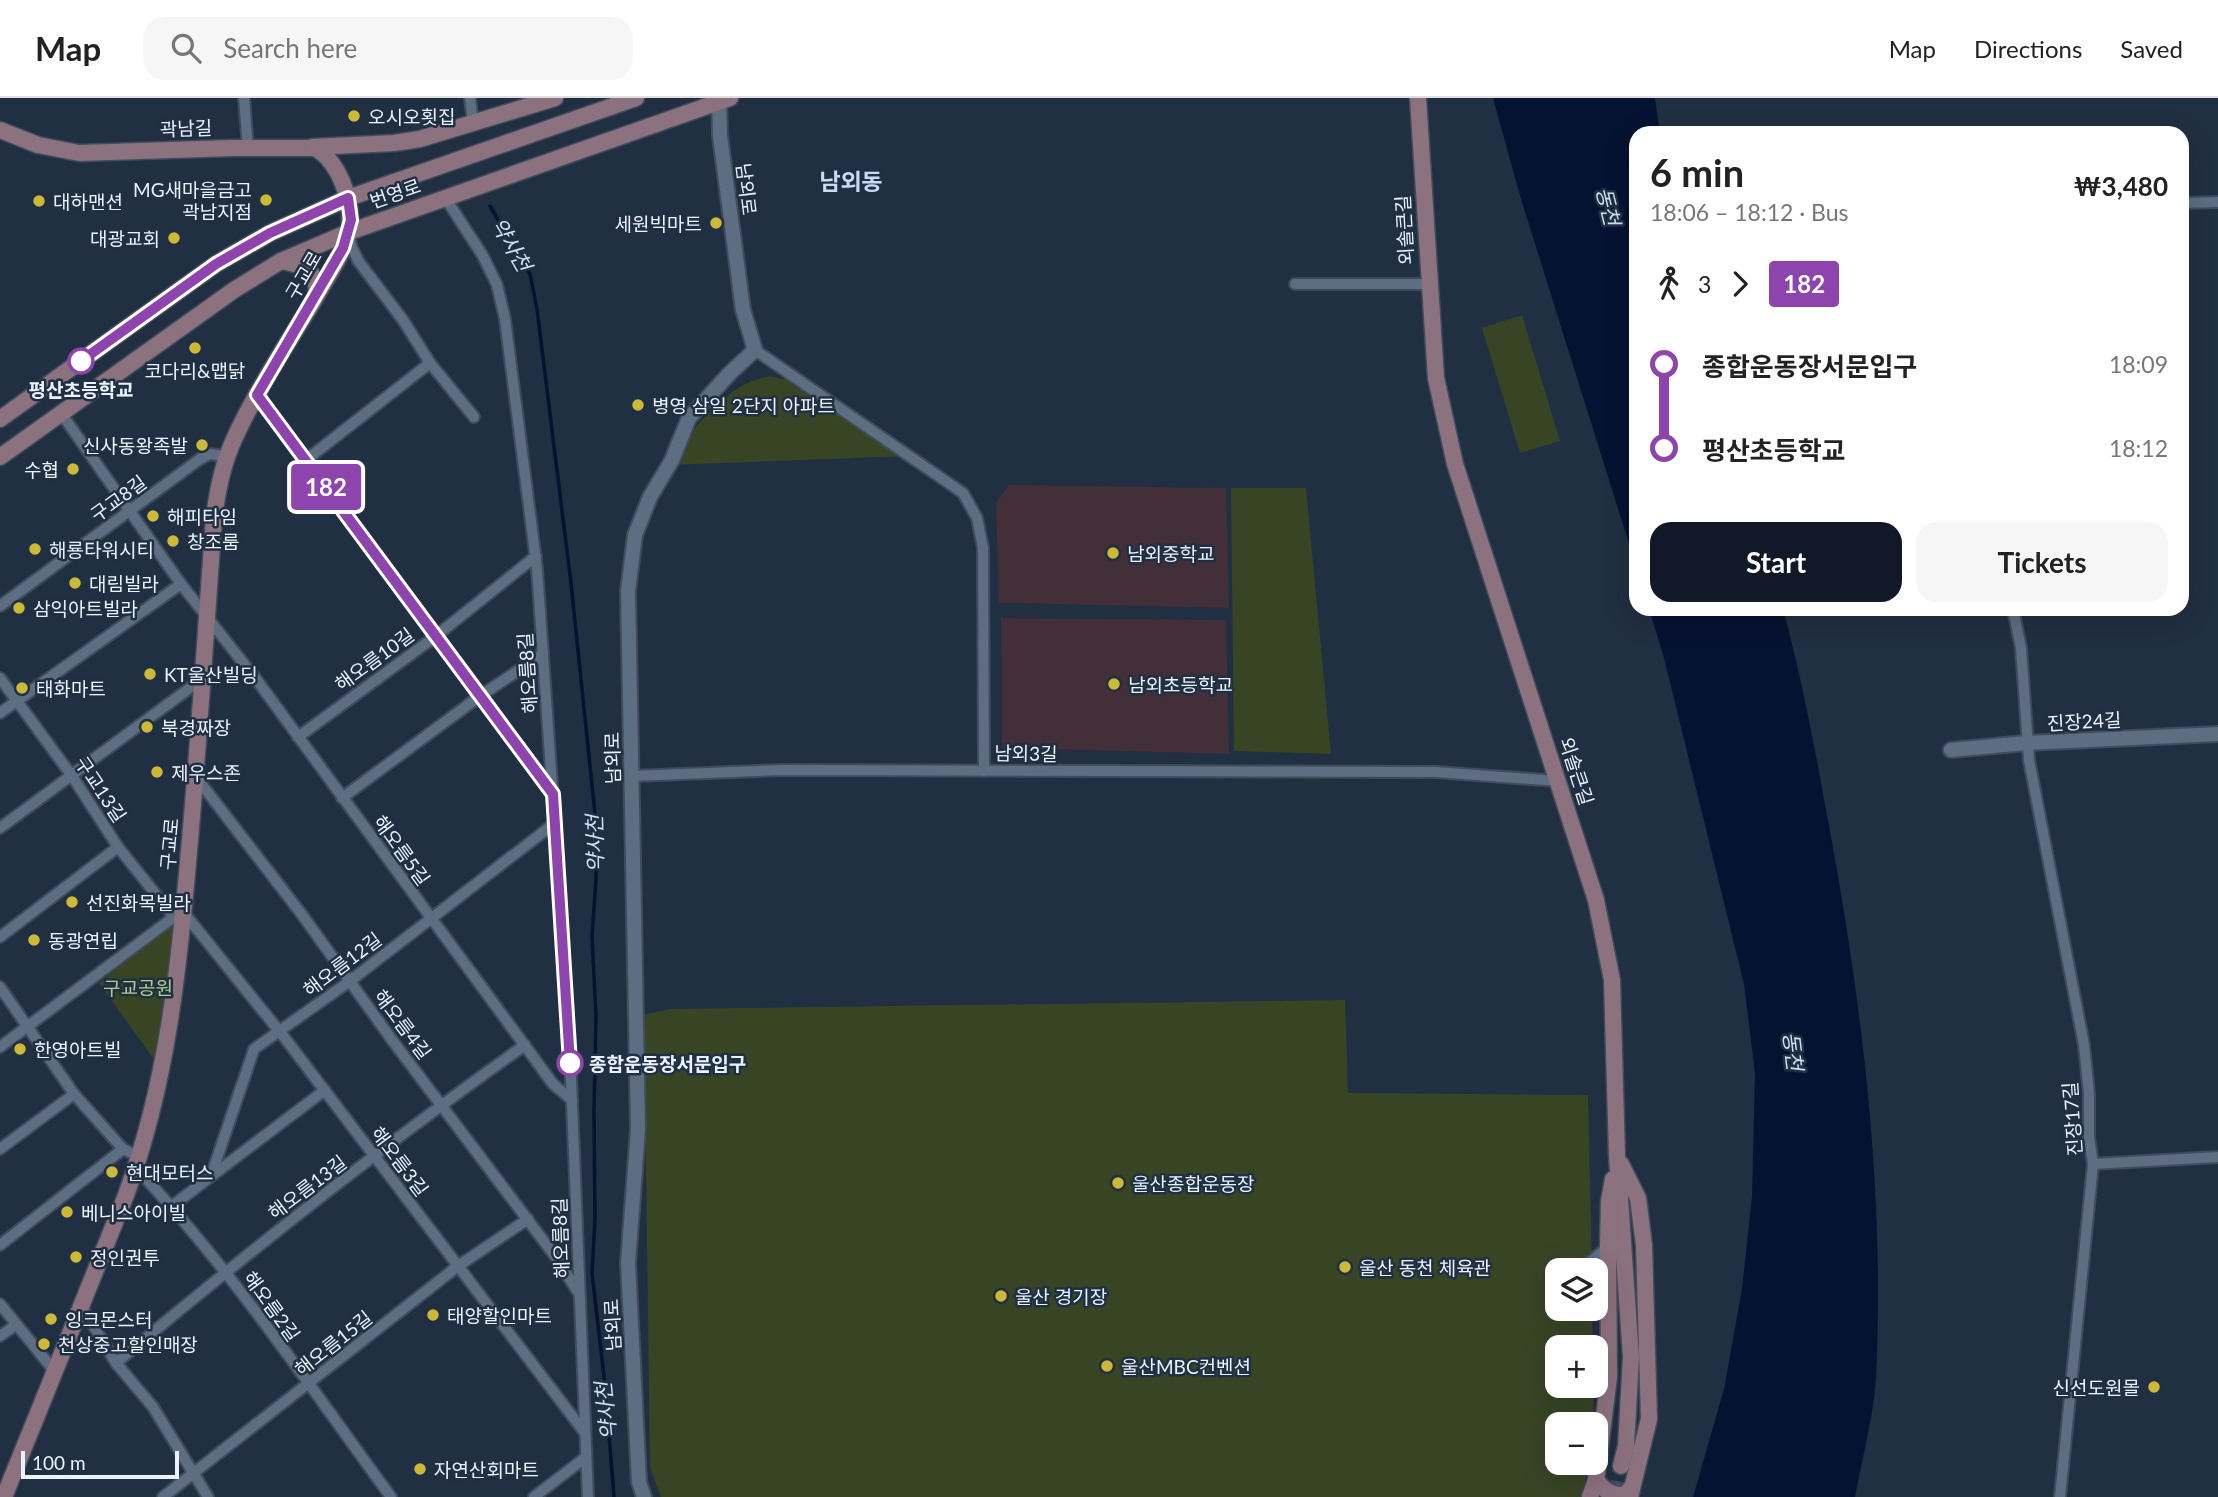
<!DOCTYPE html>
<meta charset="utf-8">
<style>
:root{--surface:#fff;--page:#f6f6f6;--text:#222;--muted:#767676;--line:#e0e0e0;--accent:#111827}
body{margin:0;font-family:Lato,"Noto Sans KR",sans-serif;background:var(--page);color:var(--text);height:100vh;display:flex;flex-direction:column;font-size:26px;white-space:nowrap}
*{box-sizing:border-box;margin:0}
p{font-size:23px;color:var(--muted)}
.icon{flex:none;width:38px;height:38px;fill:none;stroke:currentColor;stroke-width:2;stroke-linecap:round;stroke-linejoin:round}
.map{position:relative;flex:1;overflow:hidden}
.sheet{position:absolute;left:1629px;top:28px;width:560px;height:490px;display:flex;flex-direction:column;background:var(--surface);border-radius:21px;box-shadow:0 7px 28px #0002}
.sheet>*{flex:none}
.badge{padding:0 14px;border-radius:5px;font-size:24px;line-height:46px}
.buttons{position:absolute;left:1545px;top:1160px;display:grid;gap:14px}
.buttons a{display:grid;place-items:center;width:63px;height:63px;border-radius:14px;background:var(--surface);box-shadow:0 7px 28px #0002;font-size:35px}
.scale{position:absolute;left:21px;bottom:18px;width:158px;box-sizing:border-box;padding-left:7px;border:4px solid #e9f2fe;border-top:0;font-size:19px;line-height:24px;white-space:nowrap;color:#e9f2fe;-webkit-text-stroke:5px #212f42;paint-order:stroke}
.map>.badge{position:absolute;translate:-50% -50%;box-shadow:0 0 0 4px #fff}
.legs{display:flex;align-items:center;gap:10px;height:77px;padding:0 21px;font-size:23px}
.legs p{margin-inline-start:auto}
.overview{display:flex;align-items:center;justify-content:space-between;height:119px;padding:0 21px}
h1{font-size:38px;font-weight:700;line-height:52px}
.cta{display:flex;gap:14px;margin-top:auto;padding:14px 21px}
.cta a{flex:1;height:80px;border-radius:21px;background:var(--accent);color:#fff;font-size:28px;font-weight:700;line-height:80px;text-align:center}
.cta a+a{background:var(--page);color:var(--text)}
ul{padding:0 21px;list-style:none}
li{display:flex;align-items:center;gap:24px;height:84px;font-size:26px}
li i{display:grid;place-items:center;width:10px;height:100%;margin:0 9px;background:currentColor}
li i::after{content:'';width:18px;height:18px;margin:-9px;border:5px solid;border-radius:50%;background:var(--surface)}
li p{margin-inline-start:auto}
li:first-child i{background:linear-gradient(#0000 50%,currentColor 0)}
li:last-child i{background:linear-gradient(currentColor 50%,#0000 0)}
header{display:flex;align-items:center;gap:42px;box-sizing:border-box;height:98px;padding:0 35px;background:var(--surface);border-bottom:2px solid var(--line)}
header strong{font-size:33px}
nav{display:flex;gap:38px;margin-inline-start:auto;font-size:24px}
.search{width:490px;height:63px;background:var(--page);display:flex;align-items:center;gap:18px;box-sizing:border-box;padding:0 24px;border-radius:21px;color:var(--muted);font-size:26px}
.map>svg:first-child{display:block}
</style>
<header>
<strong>Map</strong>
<div class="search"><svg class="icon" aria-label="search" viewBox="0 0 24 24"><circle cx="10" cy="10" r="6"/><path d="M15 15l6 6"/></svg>Search here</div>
<nav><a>Map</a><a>Directions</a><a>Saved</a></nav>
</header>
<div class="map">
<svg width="2218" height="1399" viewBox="0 0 2218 1399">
<rect width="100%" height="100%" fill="#212f42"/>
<g fill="#422f38">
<path d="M1009 387 1226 390 1229 510 999 505 996 405Z"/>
<path d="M1001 520 1226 522 1229 656 1002 650Z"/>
</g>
<g fill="#374525">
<path d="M1522 217 1560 343 1520 355 1482 230Z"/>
<path d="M769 278 801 285 909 358 669 367C686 339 710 309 738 290 747 284 759 281 769 278Z"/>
<path d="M1231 390H1306L1331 656 1234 653Z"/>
<path d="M176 822 163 927 156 964 99 885Z"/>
<path d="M1345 902 1348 995 1588 997 1592 1172H1558V1211H1592L1593 1249 1558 1250V1288H1594L1593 1326H1558V1365H1589L1582 1399H661L650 1369 644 917 669 911Z"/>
</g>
<g fill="#061231">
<path d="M1493 0H1655L1660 35H1636V468L1521 101Z"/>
<path d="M1649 511H1783C1803 584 1816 658 1830 733 1863 913 1885 1096 1876 1279 1874 1316 1862 1362 1855 1399H1693L1724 1291 1742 1191 1752 1099 1755 975 1744 886 1664 560Z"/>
</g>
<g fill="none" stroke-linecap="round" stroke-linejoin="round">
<path stroke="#061231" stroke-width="3.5" d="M490 108 530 176 537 211 571 485 596 726V782L592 838 596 918 594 1013 595 1121 592 1175 605 1287 614 1399"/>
<path stroke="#3f4c5e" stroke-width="16" stroke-dasharray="16 8" stroke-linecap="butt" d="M1616 1399 1621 1368"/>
<defs>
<g id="minor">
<path d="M244 0 248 50"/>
<path d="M470 0 473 25"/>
<path d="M446 101 483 158 497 187 505 221 537 471 569 932 588 1399"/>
<path d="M2182 105 2218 104"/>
<path d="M349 138 352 150 359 164 403 222 430 265 474 319"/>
<path d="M1295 186H1428"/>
<path d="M755 252 963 395 977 420 983 450 984 673"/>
<path d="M257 297 553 697"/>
<path d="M61 315 181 486 256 581 553 986 572 1002"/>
<path d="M306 362 430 265"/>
<path d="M0 508 200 361 210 356 226 358"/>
<path d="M2013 511 2021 550 2029 662 2084 947 2089 996V1040L2093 1066 2060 1399"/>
<path d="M0 580 72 678 118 749 174 819"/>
<path d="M0 615 181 486"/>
<path d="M298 639 436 538 536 458"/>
<path d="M632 678 783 672 1436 674 1558 683"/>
<path d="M196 679 303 818 392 942 555 1158 578 1194"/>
<path d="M342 700 480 598 543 556"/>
<path d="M0 730 202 581"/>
<path d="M0 839 118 749"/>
<path d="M0 889 74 996 123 1051 140 1059"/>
<path d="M0 949 174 819 184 815 284 939 585 1335"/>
<path d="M0 1051 74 996"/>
<path d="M2093 1066 2218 1059"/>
<path d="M136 1070C231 1171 309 1287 391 1399"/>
<path d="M211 1078 254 951 350 883 555 725"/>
<path d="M172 1108 325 992"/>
<path d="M0 1147 123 1051"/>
<path d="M1580 1172 1608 1149"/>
<path d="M0 1206 56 1275"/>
<path d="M82 1209 116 1265 153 1309 208 1399"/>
<path d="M0 1238 16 1227"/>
<path d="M116 1265C248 1154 384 1047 525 947"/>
<path d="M163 1399 458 1168 528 1121"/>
<path d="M534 1399 586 1359"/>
</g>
<g id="tertiary">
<path d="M1951 652 2026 645 2218 636"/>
<path d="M644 1399 639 1384 628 1165 638 1031 628 493 635 437 650 399 672 362 689 320 730 275 755 252 743 212 720 38 719 0"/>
</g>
<g id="secondary">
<path d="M1418 0 1436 280 1455 366 1596 802 1612 882 1617 1058 1631 1259 1626 1348 1621 1368"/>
<path d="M0 32 38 47 79 55 232 50H315C339 62 356 109 348 135 342 159 326 180 314 202 287 246 258 290 236 337 223 364 218 390 214 419 206 531 199 642 189 753 179 870 167 986 126 1097L4 1399"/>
<path d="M312 49 394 45 420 41 555 0"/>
<path d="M281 163C301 166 317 172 317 195"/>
<path d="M0 321 216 166 270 135 348 100 636 0"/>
<path d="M0 359 234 192 281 163 349 134 730 0"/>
<path d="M1621 1066 1638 1100 1644 1147 1649 1321 1630 1399"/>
<path d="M1596 1382C1605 1393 1610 1397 1625 1397L1632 1389"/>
<path d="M1590 1399 1596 1382 1609 1279 1608 1149 1609 1103 1613 1081"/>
</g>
</defs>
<use href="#minor" stroke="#404b5b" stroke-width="14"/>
<use href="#tertiary" stroke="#404b5b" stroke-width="18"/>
<use href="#secondary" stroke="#404b5b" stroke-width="19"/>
<use href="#minor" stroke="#5d6d82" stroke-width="10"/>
<use href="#tertiary" stroke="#5d6d82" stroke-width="14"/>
<use href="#secondary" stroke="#8c717e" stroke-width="16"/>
</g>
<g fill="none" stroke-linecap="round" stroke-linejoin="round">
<defs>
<path id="line-1" d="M81 263 216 166 270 135 348 100 351 122 343 150 257 297 553 696 570 965"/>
</defs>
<use href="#line-1" stroke="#fff" stroke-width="16"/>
<use href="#line-1" stroke="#8e44ad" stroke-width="10"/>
</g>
<g fill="#cdb938" stroke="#212f42" stroke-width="2.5">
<circle cx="354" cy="18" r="7"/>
<circle cx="266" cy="102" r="7"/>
<circle cx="39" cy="103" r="7"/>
<circle cx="716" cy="125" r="7"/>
<circle cx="174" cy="140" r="7"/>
<circle cx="195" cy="250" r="7"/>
<circle cx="638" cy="307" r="7"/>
<circle cx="202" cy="347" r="7"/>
<circle cx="73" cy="371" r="7"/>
<circle cx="153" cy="418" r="7"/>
<circle cx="173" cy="443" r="7"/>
<circle cx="35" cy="451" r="7"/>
<circle cx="1113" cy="455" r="7"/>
<circle cx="75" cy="485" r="7"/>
<circle cx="19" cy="510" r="7"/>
<circle cx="150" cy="576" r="7"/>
<circle cx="1114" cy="586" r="7"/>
<circle cx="22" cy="590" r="7"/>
<circle cx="147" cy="629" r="7"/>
<circle cx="157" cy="674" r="7"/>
<circle cx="72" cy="804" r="7"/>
<circle cx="34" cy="842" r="7"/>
<circle cx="20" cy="951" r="7"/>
<circle cx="112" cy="1074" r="7"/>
<circle cx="1118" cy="1085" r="7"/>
<circle cx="67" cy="1114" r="7"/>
<circle cx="76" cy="1159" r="7"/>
<circle cx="1345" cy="1169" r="7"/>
<circle cx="1001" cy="1198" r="7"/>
<circle cx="433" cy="1217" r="7"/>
<circle cx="51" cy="1221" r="7"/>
<circle cx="44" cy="1246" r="7"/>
<circle cx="1107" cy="1268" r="7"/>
<circle cx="2154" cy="1289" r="7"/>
<circle cx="420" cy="1371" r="7"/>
</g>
<g fill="#fff" stroke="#8e44ad" stroke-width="3.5">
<circle cx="81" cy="263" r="12"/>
<circle cx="570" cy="965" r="12"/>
</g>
<g text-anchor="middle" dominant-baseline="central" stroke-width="5" stroke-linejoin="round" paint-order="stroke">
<g font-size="19" fill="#e9f2fe" stroke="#212f42" text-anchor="start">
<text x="368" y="18">오시오횟집</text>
<text x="252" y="91" text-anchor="end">MG새마을금고<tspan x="252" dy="22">곽남지점</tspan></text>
<text x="53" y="103">대하맨션</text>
<text x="702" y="125" text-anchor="end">세원빅마트</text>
<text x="160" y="140" text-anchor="end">대광교회</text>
<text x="195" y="272" text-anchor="middle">코다리&amp;맵닭</text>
<text x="652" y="307">병영 삼일 2단지 아파트</text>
<text x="188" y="347" text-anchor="end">신사동왕족발</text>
<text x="59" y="371" text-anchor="end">수협</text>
<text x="167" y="418">해피타임</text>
<text x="187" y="443">창조룸</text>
<text x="49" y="451">해룡타워시티</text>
<text x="1127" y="455">남외중학교</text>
<text x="89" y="485">대림빌라</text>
<text x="33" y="510">삼익아트빌라</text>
<text x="164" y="576">KT울산빌딩</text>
<text x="1128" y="586">남외초등학교</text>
<text x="36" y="590">태화마트</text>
<text x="161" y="629">북경짜장</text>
<text x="171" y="674">제우스존</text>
<text x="86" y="804">선진화목빌라</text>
<text x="48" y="842">동광연립</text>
<text x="34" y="951">한영아트빌</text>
<text x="126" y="1074">현대모터스</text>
<text x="1132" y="1085">울산종합운동장</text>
<text x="81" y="1114">베니스아이빌</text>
<text x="90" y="1159">정인권투</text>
<text x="1359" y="1169">울산 동천 체육관</text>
<text x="1015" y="1198">울산 경기장</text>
<text x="447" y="1217">태양할인마트</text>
<text x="65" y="1221">잉크몬스터</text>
<text x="58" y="1246">천상중고할인매장</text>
<text x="1121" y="1268">울산MBC컨벤션</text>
<text x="2140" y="1289" text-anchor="end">신선도원몰</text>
<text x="434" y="1371">자연산회마트</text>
</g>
<g font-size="19" fill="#e9f2fe" stroke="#212f42">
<text transform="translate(186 30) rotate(-2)">곽남길</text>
<text transform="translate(747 91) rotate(83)">남외로</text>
<text transform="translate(395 95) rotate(-19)">번영로</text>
<text transform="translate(1404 132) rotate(-93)">외솔큰길</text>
<text transform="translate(303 177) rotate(-60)">구교로</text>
<text transform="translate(118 400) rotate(-36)">구교8길</text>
<text transform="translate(374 561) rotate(-36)">해오름10길</text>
<text transform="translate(527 575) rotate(-94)">해오름8길</text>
<text transform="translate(2084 623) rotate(-3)">진장24길</text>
<text transform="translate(1026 655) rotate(1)">남외3길</text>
<text transform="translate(612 660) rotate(-91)">남외로</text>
<text transform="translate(1577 673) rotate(72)">외솔큰길</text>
<text transform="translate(101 691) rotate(56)">구교13길</text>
<text transform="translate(169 746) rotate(-85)">구교로</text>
<text transform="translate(402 752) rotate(54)">해오름5길</text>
<text transform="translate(342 866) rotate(-37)">해오름12길</text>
<text transform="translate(403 926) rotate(53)">해오름4길</text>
<text transform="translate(2072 1021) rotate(-94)">진장17길</text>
<text transform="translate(400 1063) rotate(53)">해오름3길</text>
<text transform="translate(307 1089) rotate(-37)">해오름13길</text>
<text transform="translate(560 1140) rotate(-92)">해오름8길</text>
<text transform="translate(272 1208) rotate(54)">해오름2길</text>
<text transform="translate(612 1227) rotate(-93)">남외로</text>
<text transform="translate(333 1245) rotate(-38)">해오름15길</text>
</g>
<g font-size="19" font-weight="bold" fill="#e9f2fe" stroke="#212f42">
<text x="81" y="291">평산초등학교</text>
<text x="589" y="965" text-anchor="start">종합운동장서문입구</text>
</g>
<g font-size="19" fill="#b0cd8c" stroke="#212f42">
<text x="138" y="889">구교공원</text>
</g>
<g font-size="21" font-style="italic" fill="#d2dff9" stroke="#212f42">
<text transform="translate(1609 108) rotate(76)">동천</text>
<text transform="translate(512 146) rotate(60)">약사천</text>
<text transform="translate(594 746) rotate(-91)">약사천</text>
<text transform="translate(1794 953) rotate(83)">동천</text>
<text transform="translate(605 1313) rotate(-96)">약사천</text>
</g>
<g font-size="23" font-weight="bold" fill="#c9daf3" stroke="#212f42">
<text x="851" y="83">남외동</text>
</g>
</g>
</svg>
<div class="buttons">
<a><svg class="icon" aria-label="layers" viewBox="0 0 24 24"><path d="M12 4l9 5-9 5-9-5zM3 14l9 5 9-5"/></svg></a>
<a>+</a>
<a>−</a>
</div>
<div class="scale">100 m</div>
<b class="badge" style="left:326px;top:389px;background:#8e44ad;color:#fff">182</b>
<section class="sheet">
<div class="overview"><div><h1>6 min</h1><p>18:06 – 18:12 · Bus</p></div><b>₩3,480</b></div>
<div class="legs"><svg class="icon" aria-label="walk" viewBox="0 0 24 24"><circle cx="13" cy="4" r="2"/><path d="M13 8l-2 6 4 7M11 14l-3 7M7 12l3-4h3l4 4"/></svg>3<svg class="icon" aria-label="forward" viewBox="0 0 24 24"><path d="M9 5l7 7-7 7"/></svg><b class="badge" style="background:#8e44ad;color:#fff">182</b></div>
<ul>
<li><i style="color:#8e44ad"></i><b>종합운동장서문입구</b><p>18:09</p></li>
<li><i style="color:#8e44ad"></i><b>평산초등학교</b><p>18:12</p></li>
</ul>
<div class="cta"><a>Start</a><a>Tickets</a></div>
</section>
</div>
